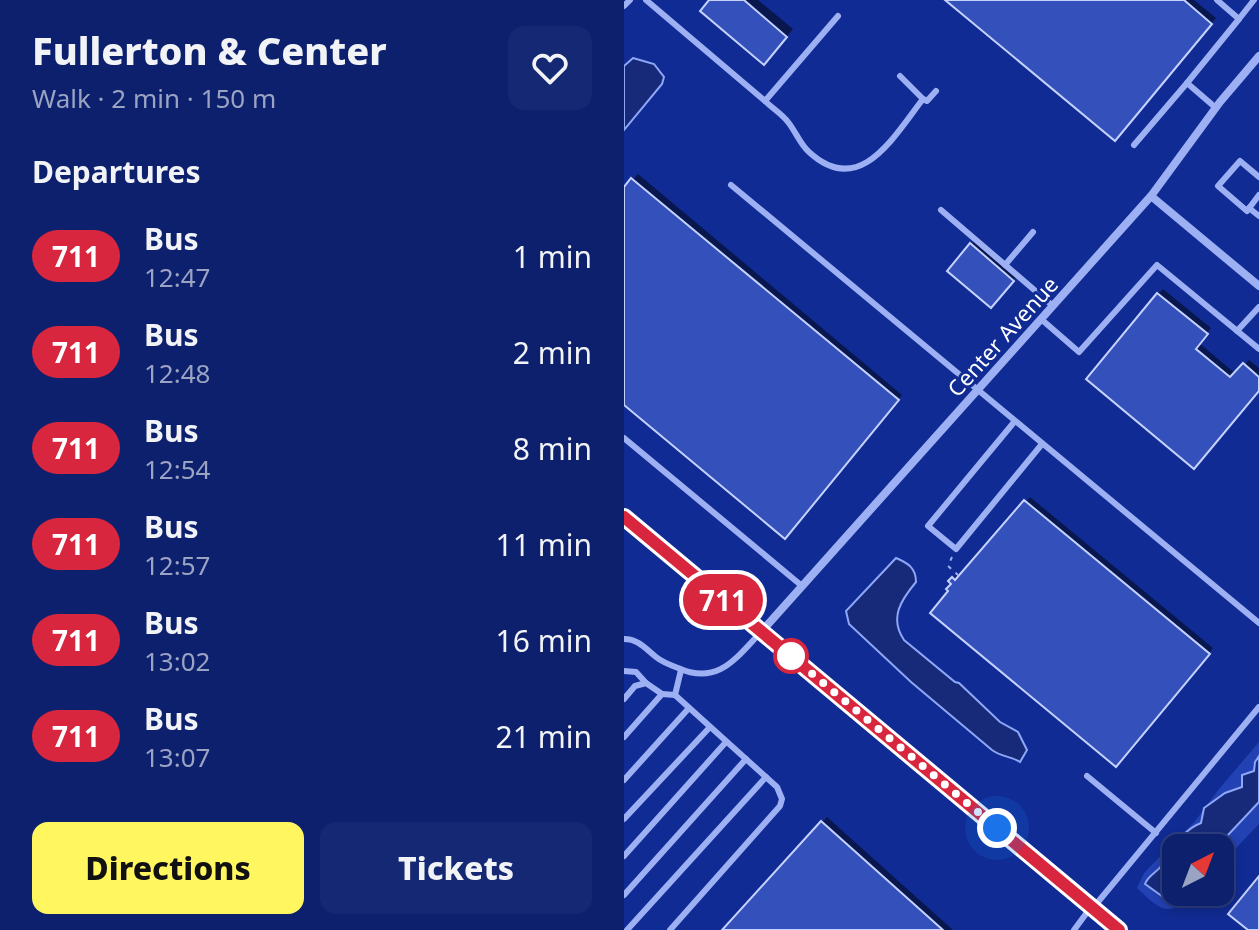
<!DOCTYPE html>
<meta charset="utf-8">
<style>
:root{--surface:#0c206e;--page:#152873;--text:#f1f3f6;--muted:#9aa3c2;--line:#2c3e81;--accent:#fff660}
body{margin:0;font-family:"Noto Sans",sans-serif;background:var(--page);color:var(--text);height:100vh;display:flex;flex-direction:column;font-size:30px;white-space:nowrap}
*{box-sizing:border-box;margin:0}
p{font-size:26px;color:var(--muted)}
.icon{flex:none;width:44px;height:44px;fill:none;stroke:currentColor;stroke-width:2;stroke-linecap:round;stroke-linejoin:round}
.map{position:relative;flex:1;overflow:hidden}
.details{display:flex;flex-direction:column;background:var(--surface);width:624px}
.details>*{flex:none}
.badge{padding:0 16px;border-radius:26px;font-size:28px;line-height:52px}
.needle{width:52px;rotate:42deg}
.controls{position:absolute;left:538px;top:834px;display:grid;gap:16px}
.controls a{display:grid;place-items:center;width:72px;height:72px;border-radius:16px;background:var(--surface);box-shadow:0 4px 12px #0003,0 0 0 2px var(--line);font-size:40px}
.you{position:absolute;width:40px;height:40px;margin:-20px;border:6px solid #fff;border-radius:50%;background:#1a73e8;box-shadow:0 0 0 12px #1a73e833}
.map>.badge{position:absolute;translate:-50% -50%;box-shadow:0 0 0 4px #fff}
h2{padding:0 32px;font-size:30px;line-height:72px}
.round{display:grid;place-items:center;flex:none;width:84px;height:84px;border-radius:16px;background:var(--page)}
.summary{display:flex;align-items:center;justify-content:space-between;height:136px;padding:0 32px}
h1{font-size:38px;font-weight:800;line-height:60px}
.action{display:flex;gap:16px;margin-top:auto;padding:16px 32px}
.action a{flex:1;height:92px;border-radius:16px;background:var(--accent);color:#111;font-size:32px;font-weight:800;line-height:92px;text-align:center}
.action a+a{background:var(--page);color:var(--text)}
ul{padding:0;list-style:none}
li{display:flex;align-items:center;gap:24px;height:96px;padding:0 32px}
li div{flex:1}
li b{display:block;font-size:30px}
li em{font-style:normal}
li .badge{min-width:88px;font-weight:700;text-align:center}
main{display:flex;flex:1;min-height:0}
.map>svg:first-child{display:block}
</style>
<main>
<section class="details">
<div class="summary"><div><h1>Fullerton &amp; Center</h1><p>Walk · 2 min · 150 m</p></div><a class="round"><svg class="icon" aria-label="heart" viewBox="0 0 24 24"><path d="M12 20l-8-8c-3-5 5-10 8-4 3-6 11-1 8 4z"/></svg></a></div>
<h2>Departures</h2>
<ul>
<li><span class="badge" style="background:#d7263d;color:#fff">711</span><div><b>Bus</b><p>12:47</p></div><em>1 min</em></li>
<li><span class="badge" style="background:#d7263d;color:#fff">711</span><div><b>Bus</b><p>12:48</p></div><em>2 min</em></li>
<li><span class="badge" style="background:#d7263d;color:#fff">711</span><div><b>Bus</b><p>12:54</p></div><em>8 min</em></li>
<li><span class="badge" style="background:#d7263d;color:#fff">711</span><div><b>Bus</b><p>12:57</p></div><em>11 min</em></li>
<li><span class="badge" style="background:#d7263d;color:#fff">711</span><div><b>Bus</b><p>13:02</p></div><em>16 min</em></li>
<li><span class="badge" style="background:#d7263d;color:#fff">711</span><div><b>Bus</b><p>13:07</p></div><em>21 min</em></li>
</ul>
<div class="action"><a>Directions</a><a>Tickets</a></div>
</section>
<div class="map">
<svg width="635" height="930" viewBox="0 0 635 930">
<rect width="100%" height="100%" fill="#102b93"/>
<path fill="#2241b3" d="M635 742V824L596 865V848H552V892H571C545 919 537 911 513 888L520 873 572 820 595 789Z"/>
<g fill="#172a7a" stroke="#8fa7f7" stroke-width="2">
<path d="M9 58 30 64 40 77 38 84 0 130V66Z"/>
<path d="M272 558C284 563 292 568 292 582 277 600 265 618 280 640L331 682 335 683 376 722 394 732 403 750 396 762C387 756 377 757 368 750L287 682 225 624 222 611Z"/>
<path d="M635 756V802L604 835 588 848H552V892L542 899 521 884C525 874 533 873 538 865 549 849 558 830 577 823L580 808 601 793 618 787V775L630 771 631 762Z"/>
</g>
<g fill="#0007">
<path d="M87 0H134L169 29 147 56Z"/>
<path d="M325 0H570L592 18 496 134Z"/>
<path d="M14 174 278 395 166 532 0 403V190Z"/>
<path d="M352 240 394 275 372 301 347 244Z"/>
<path d="M539 289 587 328 575 343 612 374 625 360 635 368V389L575 461 534 294Z"/>
<path d="M406 497 589 648 497 759 327 581 334 574 337 577Z"/>
<path d="M203 817 329 930H101Z"/>
</g>
<g fill="#3450bb" stroke="#c5d2fe" stroke-width="2">
<path d="M85 0H120L163 37 140 65 76 11Z"/>
<path d="M321 0H560L588 24 491 141Z"/>
<path d="M7 178 275 400 161 539 0 405V187Z"/>
<path d="M346 243 390 281 367 308 323 271Z"/>
<path d="M533 293 584 334 572 349 606 377 619 363 635 377V391L570 469 462 379Z"/>
<path d="M400 500 586 654 492 767 306 613 324 591 322 589 327 584 324 581 328 577 331 580Z"/>
<path d="M197 821 319 930H98Z"/>
<path d="M635 876V930H624L604 914Z"/>
</g>
<g fill="none" stroke-linecap="round" stroke-linejoin="round">
<path stroke="#9db0f3" stroke-width="2" stroke-dasharray="4 6" stroke-linecap="butt" d="M328 557 324 566 335 576"/>
<g stroke="#9db0f3" stroke-width="6">
<path d="M22 0 141 101 214 16"/>
<path d="M593 0 615 19 630 0"/>
<path d="M0 6 6 0"/>
<path d="M276 76 299 99"/>
<path d="M141 101C148 108 158 114 164 122 172 132 176 144 185 152 236 199 270 136 299 99L303 101 312 91"/>
<path d="M592 108 563 83 615 19"/>
<path d="M510 145 563 83"/>
<path d="M635 177 616 161 594 186 623 211 635 195"/>
<path d="M107 185 635 623"/>
<path d="M625 208 635 216"/>
<path d="M317 210 429 306"/>
<path d="M381 265 409 232"/>
<path d="M417 319 455 352 533 265 635 349"/>
<path d="M613 331 635 307"/>
<path d="M391 421 304 526 332 549 418 444"/>
<path d="M0 438 178 586"/>
<path d="M0 639C14 639 21 648 32 657 38 662 46 665 54 668 94 686 112 658 137 632"/>
<path d="M0 671 12 672 22 683"/>
<path d="M0 699 11 686 22 683 38 694"/>
<path d="M0 737 38 694 51 695"/>
<path d="M463 776 532 833"/>
<path d="M0 780 65 708"/>
<path d="M0 819 86 727"/>
<path d="M0 856 102 742"/>
<path d="M0 895 122 759"/>
<path d="M469 908 635 707"/>
<path d="M3 930 142 777"/>
<path d="M46 930 156 806 158 799 153 787 51 695 57 670"/>
<path d="M450 930 467 907"/>
</g>
<g stroke="#9db0f3" stroke-width="8">
<path d="M527 196 635 286"/>
<path d="M0 517 495 930"/>
<path d="M137 632 527 196 596 102 635 56"/>
</g>
</g>
<g fill="none" stroke-linecap="round" stroke-linejoin="round">
<defs>
<path id="line" d="M0 517 495 930"/>
</defs>
<use href="#line" stroke="#fff" stroke-width="18"/>
<use href="#line" stroke="#d7263d" stroke-width="12"/>
<path stroke="#fff" stroke-width="8" stroke-dasharray="0 14.4" d="M167 656 161 651 373 828"/>
</g>
<circle fill="#fff" stroke="#d7263d" stroke-width="4" cx="167" cy="656" r="16"/>
<g text-anchor="middle" dominant-baseline="central" stroke-width="6" stroke-linejoin="round" paint-order="stroke">
<g font-size="22" fill="#fff" stroke="#102b93">
<text transform="translate(378 336) rotate(-48)">Center Avenue</text>
</g>
</g>
</svg>
<div class="controls">
<a><svg class="needle" viewBox="-14 -14 28 28"><path d="M0-13l5 13h-10z" fill="#e53935"/><path d="M0 13l5-13h-10z" fill="#9aa3c2"/></svg></a>
</div>
<div class="you" style="left:373px;top:828px"></div>
<b class="badge" style="left:99px;top:600px;background:#d7263d;color:#fff">711</b>
</div>
</main>
